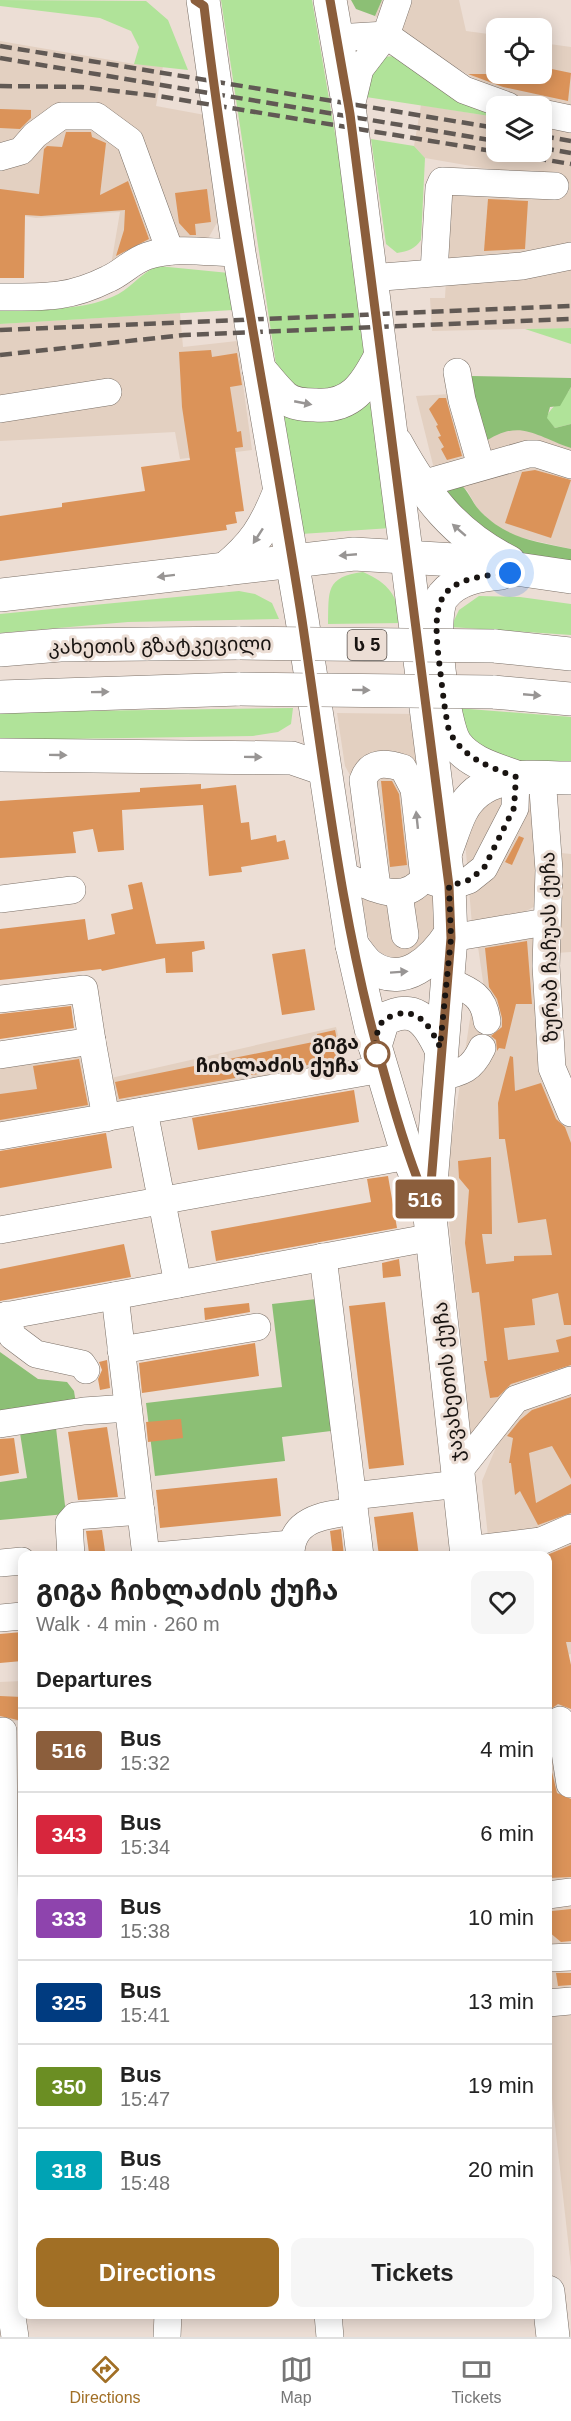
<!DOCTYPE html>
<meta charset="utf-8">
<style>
:root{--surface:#fff;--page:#f6f6f6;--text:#222;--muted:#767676;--line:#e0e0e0;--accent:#a16f25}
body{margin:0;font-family:Helvetica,"Noto Sans Georgian",sans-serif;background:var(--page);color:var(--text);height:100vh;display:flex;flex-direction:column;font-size:22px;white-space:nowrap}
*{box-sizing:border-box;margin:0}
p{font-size:20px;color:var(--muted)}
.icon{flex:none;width:33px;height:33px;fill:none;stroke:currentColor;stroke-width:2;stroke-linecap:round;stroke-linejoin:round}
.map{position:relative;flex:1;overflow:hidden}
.side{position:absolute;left:18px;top:1551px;width:534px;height:768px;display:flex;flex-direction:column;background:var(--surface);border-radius:12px;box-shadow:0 3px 15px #0003}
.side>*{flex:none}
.badge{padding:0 12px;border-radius:4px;font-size:21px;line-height:39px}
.controls{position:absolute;left:486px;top:18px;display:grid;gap:12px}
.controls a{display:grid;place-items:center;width:66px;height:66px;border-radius:12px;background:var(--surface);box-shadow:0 3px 15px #0003;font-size:30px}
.you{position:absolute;width:30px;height:30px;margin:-15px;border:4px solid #fff;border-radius:50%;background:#1a73e8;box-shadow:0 0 0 9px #1a73e833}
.map>.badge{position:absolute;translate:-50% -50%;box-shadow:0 0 0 3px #fff}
h2{padding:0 18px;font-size:22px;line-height:54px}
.round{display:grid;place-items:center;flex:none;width:63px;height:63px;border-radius:12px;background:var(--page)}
.head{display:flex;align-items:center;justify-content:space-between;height:102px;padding:0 18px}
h1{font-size:28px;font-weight:700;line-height:45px}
.primary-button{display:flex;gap:12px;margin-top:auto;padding:12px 18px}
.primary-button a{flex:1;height:69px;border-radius:12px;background:var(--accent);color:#fff;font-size:24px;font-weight:700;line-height:69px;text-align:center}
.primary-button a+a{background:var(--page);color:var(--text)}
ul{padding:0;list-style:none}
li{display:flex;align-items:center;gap:18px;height:84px;padding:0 18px;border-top:2px solid var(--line)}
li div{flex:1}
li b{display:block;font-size:22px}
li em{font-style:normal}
li .badge{min-width:66px;font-weight:700;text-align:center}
.tab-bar{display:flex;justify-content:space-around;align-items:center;height:84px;border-top:2px solid var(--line);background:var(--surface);font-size:16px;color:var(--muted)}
.tab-bar a{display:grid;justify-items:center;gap:3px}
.tab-bar .on{color:var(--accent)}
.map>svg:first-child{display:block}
</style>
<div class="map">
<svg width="571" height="2337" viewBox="0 0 571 2337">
<rect width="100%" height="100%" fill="#ecded5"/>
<g fill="#e3d0c1">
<path d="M382 0H459L466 31 496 35V74H542V43L571 47V108L506 96 489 88 375 16Z"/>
<path d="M0 41 134 64 163 66 156 106 205 115 219 219 209 237 194 239 110 271 120 212 36 218 0 212Z"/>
<path d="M421 105 496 117V152H542V125L571 129V328L432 331 430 298H445L451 190 568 193 569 183 425 158 414 146Z"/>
<path d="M180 313 183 347 237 341 252 450 180 459 175 432 0 441V324Z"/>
<path d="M468 393 499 432 510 429 530 431 571 448V549L514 536 497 528 477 508 467 490 435 473 416 396Z"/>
<path d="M337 713 416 714 431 890 439 923 434 943 396 960 381 953 371 942 367 931 361 892 367 875 356 786 345 766Z"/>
<path d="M537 789 539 904 508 921 472 925 464 828 486 795Z"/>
<path d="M551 852 571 854V952L556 953Z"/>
<path d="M528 931 539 940 571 1120V1376L509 1397 473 1457 445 1182 472 1006 485 995 477 940Z"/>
<path d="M336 1027 345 1062 0 1128V1058L103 1041 111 1078Z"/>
<path d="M571 1389V1654L561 1656 571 1726V2267L548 2063V1556L490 1555 482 1481 499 1440 517 1415 534 1403Z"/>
<path d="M22 1681V1721H0V1682Z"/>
<path d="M10 2012H22V2094H13Z"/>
</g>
<g fill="#b0e399">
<path d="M0 0 146 1 168 20 188 70 134 64 139 47 131 31 100 18 0 6Z"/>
<path d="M221 0H312L372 348 339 394 299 392 277 371Z"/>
<path d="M395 56 496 110V117L366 97 365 73 382 57Z"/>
<path d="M371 139 414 146 425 158 421 240C415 249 408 251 397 253L386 244Z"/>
<path d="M158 266 229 273 233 310 0 324V308C36 308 78 312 112 297 130 290 140 273 158 266Z"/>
<path d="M571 328V344L525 329Z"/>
<path d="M571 387V424L555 428 546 418C552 404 565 400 571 387Z"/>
<path d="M371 401 391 528 301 534 280 412Z"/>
<path d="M363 572C390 584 396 595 403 623L328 624C329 591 325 577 363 572Z"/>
<path d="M239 591 255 594 272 603 279 619 128 622 0 633V614Z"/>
<path d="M479 596 520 597 571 604V635L451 627 459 610Z"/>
<path d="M293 708 291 724 278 732 253 736 0 740V713L9 712Z"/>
<path d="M456 708 571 717V766L492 758 464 738Z"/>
</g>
<g fill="#8cbf75">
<path d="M351 0H382L375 16 356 9Z"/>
<path d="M471 376 571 378V387L560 406 550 407 547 418 555 428 571 424V448C533 435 520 418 483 443Z"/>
<path d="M459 483C469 491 472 503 481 512 508 539 535 541 571 549V565L531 560 486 544 444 489Z"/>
<path d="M316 1299 331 1431 282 1437 285 1461 155 1476 146 1403 282 1387 272 1304Z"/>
<path d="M0 1352 38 1379 67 1382 74 1391 76 1404 0 1415Z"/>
<path d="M56 1428 66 1514 0 1520V1482L27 1478 20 1433Z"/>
</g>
<g fill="#db9359">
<path d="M542 67 571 73 568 101 503 87 468 74H542Z"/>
<path d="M0 109 31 110V118L20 129 0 128Z"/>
<path d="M66 132H91L92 137 106 143 100 195 128 181 149 239 116 256 124 230 125 210 41 216 25 215 24 278H0V189L39 194 44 149 47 146 62 147Z"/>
<path d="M207 189 211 222 195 224 196 235H190L179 223 175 193Z"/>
<path d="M488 199 528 201 525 249 484 251Z"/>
<path d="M211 350 212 357 237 353 242 385 230 387 237 432 241 431 243 447 235 448 244 511 235 512 237 523 226 525 227 530 0 561V516L62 507V503L145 491 141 467 190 460 182 407 179 352Z"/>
<path d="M439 398H446L462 456 447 460 441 449 444 447 438 437 441 436 436 426 438 425 429 409Z"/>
<path d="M535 470 571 480 551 538 505 523 522 472Z"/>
<path d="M381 781H392L399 794 407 865 390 867Z"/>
<path d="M201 784V789L236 785 241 823 249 822 251 840 276 835 277 842 285 840 289 859 241 867 242 872 209 876 203 805 122 810 124 850 98 852 93 829 73 832 76 853 0 858V801L140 792V788Z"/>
<path d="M519 836 524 838 512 865 505 862Z"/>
<path d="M142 882 156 944 204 941 205 949 192 952 193 972 166 973 165 958 102 971 101 969 0 980V929L85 919 88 940 115 934 111 914 133 909 128 885Z"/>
<path d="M527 941 532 1004H516L505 1049 499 1048 497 1051 496 1040 491 1036 502 1027V1018L497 999 489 987 485 948Z"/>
<path d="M305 949 315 1010 282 1015 272 954Z"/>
<path d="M71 1006 74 1028 0 1039V1014Z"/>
<path d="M335 1030 341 1059 119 1099 115 1082 318 1041 317 1034Z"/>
<path d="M510 1056 513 1057 515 1091 541 1083 556 1119 565 1127 571 1143V1325H564L558 1293 532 1299 535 1325 504 1328 508 1360 559 1352 556 1340 571 1336V1365L511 1384 498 1397 490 1398 484 1361H487L479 1292 472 1293 465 1243 469 1190 459 1178 458 1161 491 1157 492 1234H482L486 1264 514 1261V1256L552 1255 546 1219 518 1223 505 1139H499L498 1103Z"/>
<path d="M79 1059 88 1105 0 1120V1094L37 1089 33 1066Z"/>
<path d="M354 1090 359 1122 198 1150 192 1118Z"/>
<path d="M106 1133 112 1168 0 1188V1151Z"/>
<path d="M388 1176 397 1228 216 1261 211 1231 371 1202 367 1179Z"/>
<path d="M124 1244 131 1277 0 1301V1269Z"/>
<path d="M399 1259 401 1276 383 1278 382 1263Z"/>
<path d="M385 1302 404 1465 369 1469 349 1306Z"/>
<path d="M249 1303 250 1312 205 1320 204 1308Z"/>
<path d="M255 1343 259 1376 142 1393 139 1363Z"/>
<path d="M107 1360 110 1388 100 1390 98 1379 102 1370 99 1362Z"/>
<path d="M571 1397V1479L552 1446 529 1453 536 1503 571 1484V1513L538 1525 520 1491 515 1495 511 1463H509L513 1438 507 1436 520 1420 532 1410Z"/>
<path d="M181 1419 183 1438 148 1442 146 1422Z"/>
<path d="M107 1427 118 1497 78 1500 68 1432Z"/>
<path d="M14 1438 19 1473 0 1476V1439Z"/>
<path d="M277 1478 281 1516 160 1528 156 1490Z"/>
<path d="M413 1512 419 1556H379L374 1517Z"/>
<path d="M341 1529 344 1556H333L330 1531Z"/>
<path d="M102 1530 105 1551 89 1553 86 1531Z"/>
<path d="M571 1545V1642H566L571 1665V1709L558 1704 548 1711 547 1555Z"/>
<path d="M22 1632V1661L0 1663V1634Z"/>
<path d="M0 1696 22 1697V1721L0 1716Z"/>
<path d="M548 1768H551L557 1793 571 1799V1877L548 1878Z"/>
<path d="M571 1909V1941L561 1942 549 1932 548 1917 552 1911Z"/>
<path d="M556 1973H571V1985L558 1986Z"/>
</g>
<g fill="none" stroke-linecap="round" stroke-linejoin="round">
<defs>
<g id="minor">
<path d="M336 38 386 35 464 90 508 106"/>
<path d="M351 107 360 69 386 35 398 0"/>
<path d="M542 113 571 119"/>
<path d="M0 157 21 151 35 135 61 116H96L130 141 170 251"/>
<path d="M434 272 439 188 442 181 555 186"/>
<path d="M370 278 522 266 571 256"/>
<path d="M0 297C43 297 68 299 108 279 122 273 132 261 147 256 176 246 210 253 239 253"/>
<path d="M457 372 462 400 481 466"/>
<path d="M0 409 108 392"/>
<path d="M422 484 528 454H537L571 465"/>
<path d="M542 777 549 870 546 966 552 1068 571 1113"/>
<path d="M341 875C369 884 401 908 424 878L414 789 403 768C387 763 370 760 363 780L377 887"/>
<path d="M431 881 449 887 469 880 484 868 515 808 516 777"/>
<path d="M399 894 405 935"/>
<path d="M0 899 72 890"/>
<path d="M451 938 546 922"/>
<path d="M448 981C469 990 484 995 487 1021"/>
<path d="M0 999 84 989 92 1041"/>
<path d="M0 1055 92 1041 106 1118"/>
<path d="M438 1077C462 1072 471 1071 482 1048"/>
<path d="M144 1111 178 1284"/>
<path d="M0 1136 382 1069"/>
<path d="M0 1230 408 1156"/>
<path d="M323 1257 360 1556"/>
<path d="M115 1296 146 1556"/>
<path d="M7 1315 12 1336 36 1354 82 1364 86 1370"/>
<path d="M0 1317 433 1237"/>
<path d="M121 1350 257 1327"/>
<path d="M0 1424 84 1411 128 1408"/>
<path d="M458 1472 516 1399 571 1380"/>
<path d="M352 1496 459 1484"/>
<path d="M467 1550 541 1541 571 1528"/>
<path d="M71 1556 69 1523 75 1516 141 1511"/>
<path d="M155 1556 291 1544"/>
<path d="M291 1556C290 1518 325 1515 354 1511"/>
<path d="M0 1563 22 1561"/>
<path d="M0 1618 22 1616"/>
<path d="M560 1720 570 1784"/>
<path d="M3 1731 8 2290 15 2337"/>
<path d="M548 1895 571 1892"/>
<path d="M548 1958 571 1957"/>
<path d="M548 2003 571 2001"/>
<path d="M328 2314 330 2337"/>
<path d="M167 2337 168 2314"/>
</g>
<g id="major">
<path d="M203 0 239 253 302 619 352 945 375 1046 408 1156 427 1202"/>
<path d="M330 0 350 114 449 887 451 938 429 1208 467 1556"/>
<path d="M259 369C267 378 275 389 284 397 292 404 304 405 315 405 351 408 365 386 380 357"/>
<path d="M396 443C425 496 455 535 509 562"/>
<path d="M225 569C254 545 265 528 279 493"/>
<path d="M501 573C480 575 457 578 443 596 428 613 443 726 456 744 470 763 495 769 516 777"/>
<path d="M0 595 354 554 455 560 571 577"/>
<path d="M0 755 292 758 324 769"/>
<path d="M446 851C451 838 455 824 461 812 483 769 532 778 571 778"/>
<path d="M352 945C357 951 363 961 370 966 404 990 434 959 451 933"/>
<path d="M375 1046 383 1020C414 1003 427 1020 440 1047"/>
<path d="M548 2292 553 2337"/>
</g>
<g id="highway">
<path d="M494 646 571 654"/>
<path d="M0 650 60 645 240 643"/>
<path d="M493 692 571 699"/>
<path d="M0 697 240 689"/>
</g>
</defs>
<use href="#minor" stroke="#7b7067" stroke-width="28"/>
<use href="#major" stroke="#7b7067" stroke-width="34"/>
<use href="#highway" stroke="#7b7067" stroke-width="34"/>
<use href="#minor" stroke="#fff" stroke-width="27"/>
<use href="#major" stroke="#fff" stroke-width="33"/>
<use href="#highway" stroke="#fff" stroke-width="33"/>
<g stroke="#615954" stroke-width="4.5" stroke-dasharray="12 6" stroke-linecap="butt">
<path d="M0 46 496 128"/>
<path d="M0 58 496 141"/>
<path d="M0 86 81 87 158 96 571 164"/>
<path d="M542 136 571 141"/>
<path d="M542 148 571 153"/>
<path d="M0 330 571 306"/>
<path d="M0 355 184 335 571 319"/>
</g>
<defs>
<g id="highway-bridge">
<path d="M240 643 494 646"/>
<path d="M240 689 493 692"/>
</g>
</defs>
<use href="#highway-bridge" stroke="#7b7067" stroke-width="34" stroke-linecap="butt"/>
<use href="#highway-bridge" stroke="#fff" stroke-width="33"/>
</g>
<defs><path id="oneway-solid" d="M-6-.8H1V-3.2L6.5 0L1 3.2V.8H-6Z" transform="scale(1.5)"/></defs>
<g fill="#989594">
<use href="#oneway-solid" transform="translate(303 403) rotate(11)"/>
<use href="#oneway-solid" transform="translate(459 530) rotate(-139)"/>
<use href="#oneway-solid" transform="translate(258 536) rotate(123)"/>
<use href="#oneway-solid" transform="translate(348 555) rotate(175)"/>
<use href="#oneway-solid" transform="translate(166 576) rotate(173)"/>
<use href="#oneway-solid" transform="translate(361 690) rotate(1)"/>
<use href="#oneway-solid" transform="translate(100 692) rotate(-1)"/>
<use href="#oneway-solid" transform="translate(532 695) rotate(5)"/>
<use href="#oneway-solid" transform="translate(58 755) rotate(1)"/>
<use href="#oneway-solid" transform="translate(253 757) rotate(1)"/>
<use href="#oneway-solid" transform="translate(417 820) rotate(-96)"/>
<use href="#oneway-solid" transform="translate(399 972) rotate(-4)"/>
</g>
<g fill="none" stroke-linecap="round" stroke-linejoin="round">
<defs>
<path id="line" d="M195 0 204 6C228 212 270 415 302 620 325 774 342 930 386 1080 398 1124 411 1166 429 1208L451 938 449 886 350 114 330 0"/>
</defs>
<use href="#line" stroke="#fff" stroke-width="14"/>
<use href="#line" stroke="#8b5e3c" stroke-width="9"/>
<path stroke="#191411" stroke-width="6" stroke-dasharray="0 10.8" d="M377 1054C373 1042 377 1031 383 1020 414 1003 427 1020 440 1047L451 938 449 886 469 880 484 868 514 808 516 777C488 766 464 759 449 731 444 708 442 684 439 661 431 593 440 579 510 573"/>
</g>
<circle fill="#fff" stroke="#8b5e3c" stroke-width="3" cx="377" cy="1054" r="12"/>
<g text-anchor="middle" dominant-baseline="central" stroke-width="6" stroke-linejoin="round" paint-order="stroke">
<rect fill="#ecded5" stroke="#58514c" stroke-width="1.5" x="347.5" y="630" width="39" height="30" rx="4.5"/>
<g font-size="18" font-weight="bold" fill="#191411">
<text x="367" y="645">ს 5</text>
</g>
<g font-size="20" fill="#191411" stroke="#ecded5">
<text transform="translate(160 645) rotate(-1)">კახეთის გზატკეცილი</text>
<text transform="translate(549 947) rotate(-91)">ზურაბ ჩაჩუას ქუჩა</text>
<text transform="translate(448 1382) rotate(-96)">ჯავახეთის ქუჩა</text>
</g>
<g font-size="20" font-weight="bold" fill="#191411" stroke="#ecded5" text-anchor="end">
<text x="359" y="1042">გიგა<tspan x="359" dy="23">ჩიხლაძის ქუჩა</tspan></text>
</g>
</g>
</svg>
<div class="controls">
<a><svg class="icon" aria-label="locate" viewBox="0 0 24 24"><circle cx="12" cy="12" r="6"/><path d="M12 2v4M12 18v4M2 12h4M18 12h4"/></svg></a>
<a><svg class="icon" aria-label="layers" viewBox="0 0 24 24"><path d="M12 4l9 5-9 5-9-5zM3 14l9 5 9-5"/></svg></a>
</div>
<div class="you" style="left:510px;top:573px"></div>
<b class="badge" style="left:425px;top:1199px;background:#8b5e3c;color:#fff">516</b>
<section class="side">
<div class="head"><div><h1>გიგა ჩიხლაძის ქუჩა</h1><p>Walk · 4 min · 260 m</p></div><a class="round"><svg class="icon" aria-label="heart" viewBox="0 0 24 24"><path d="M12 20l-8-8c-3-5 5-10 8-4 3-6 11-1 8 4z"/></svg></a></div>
<h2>Departures</h2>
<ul>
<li><span class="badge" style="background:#8b5e3c;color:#fff">516</span><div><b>Bus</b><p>15:32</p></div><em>4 min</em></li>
<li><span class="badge" style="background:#d7263d;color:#fff">343</span><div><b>Bus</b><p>15:34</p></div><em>6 min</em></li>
<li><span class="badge" style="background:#8e44ad;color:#fff">333</span><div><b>Bus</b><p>15:38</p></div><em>10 min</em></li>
<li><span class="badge" style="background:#003b80;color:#fff">325</span><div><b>Bus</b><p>15:41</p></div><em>13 min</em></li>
<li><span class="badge" style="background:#6b8e23;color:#fff">350</span><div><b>Bus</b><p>15:47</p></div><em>19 min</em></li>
<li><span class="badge" style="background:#00a3b4;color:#fff">318</span><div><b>Bus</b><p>15:48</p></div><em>20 min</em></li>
</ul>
<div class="primary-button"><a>Directions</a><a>Tickets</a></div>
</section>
</div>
<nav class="tab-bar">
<a class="on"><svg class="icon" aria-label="directions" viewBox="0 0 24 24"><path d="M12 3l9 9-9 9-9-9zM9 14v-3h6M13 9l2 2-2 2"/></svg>Directions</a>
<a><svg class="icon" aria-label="map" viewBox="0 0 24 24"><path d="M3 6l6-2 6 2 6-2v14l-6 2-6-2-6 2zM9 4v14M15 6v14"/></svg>Map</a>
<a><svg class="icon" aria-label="tickets" viewBox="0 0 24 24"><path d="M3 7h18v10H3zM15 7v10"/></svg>Tickets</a>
</nav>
